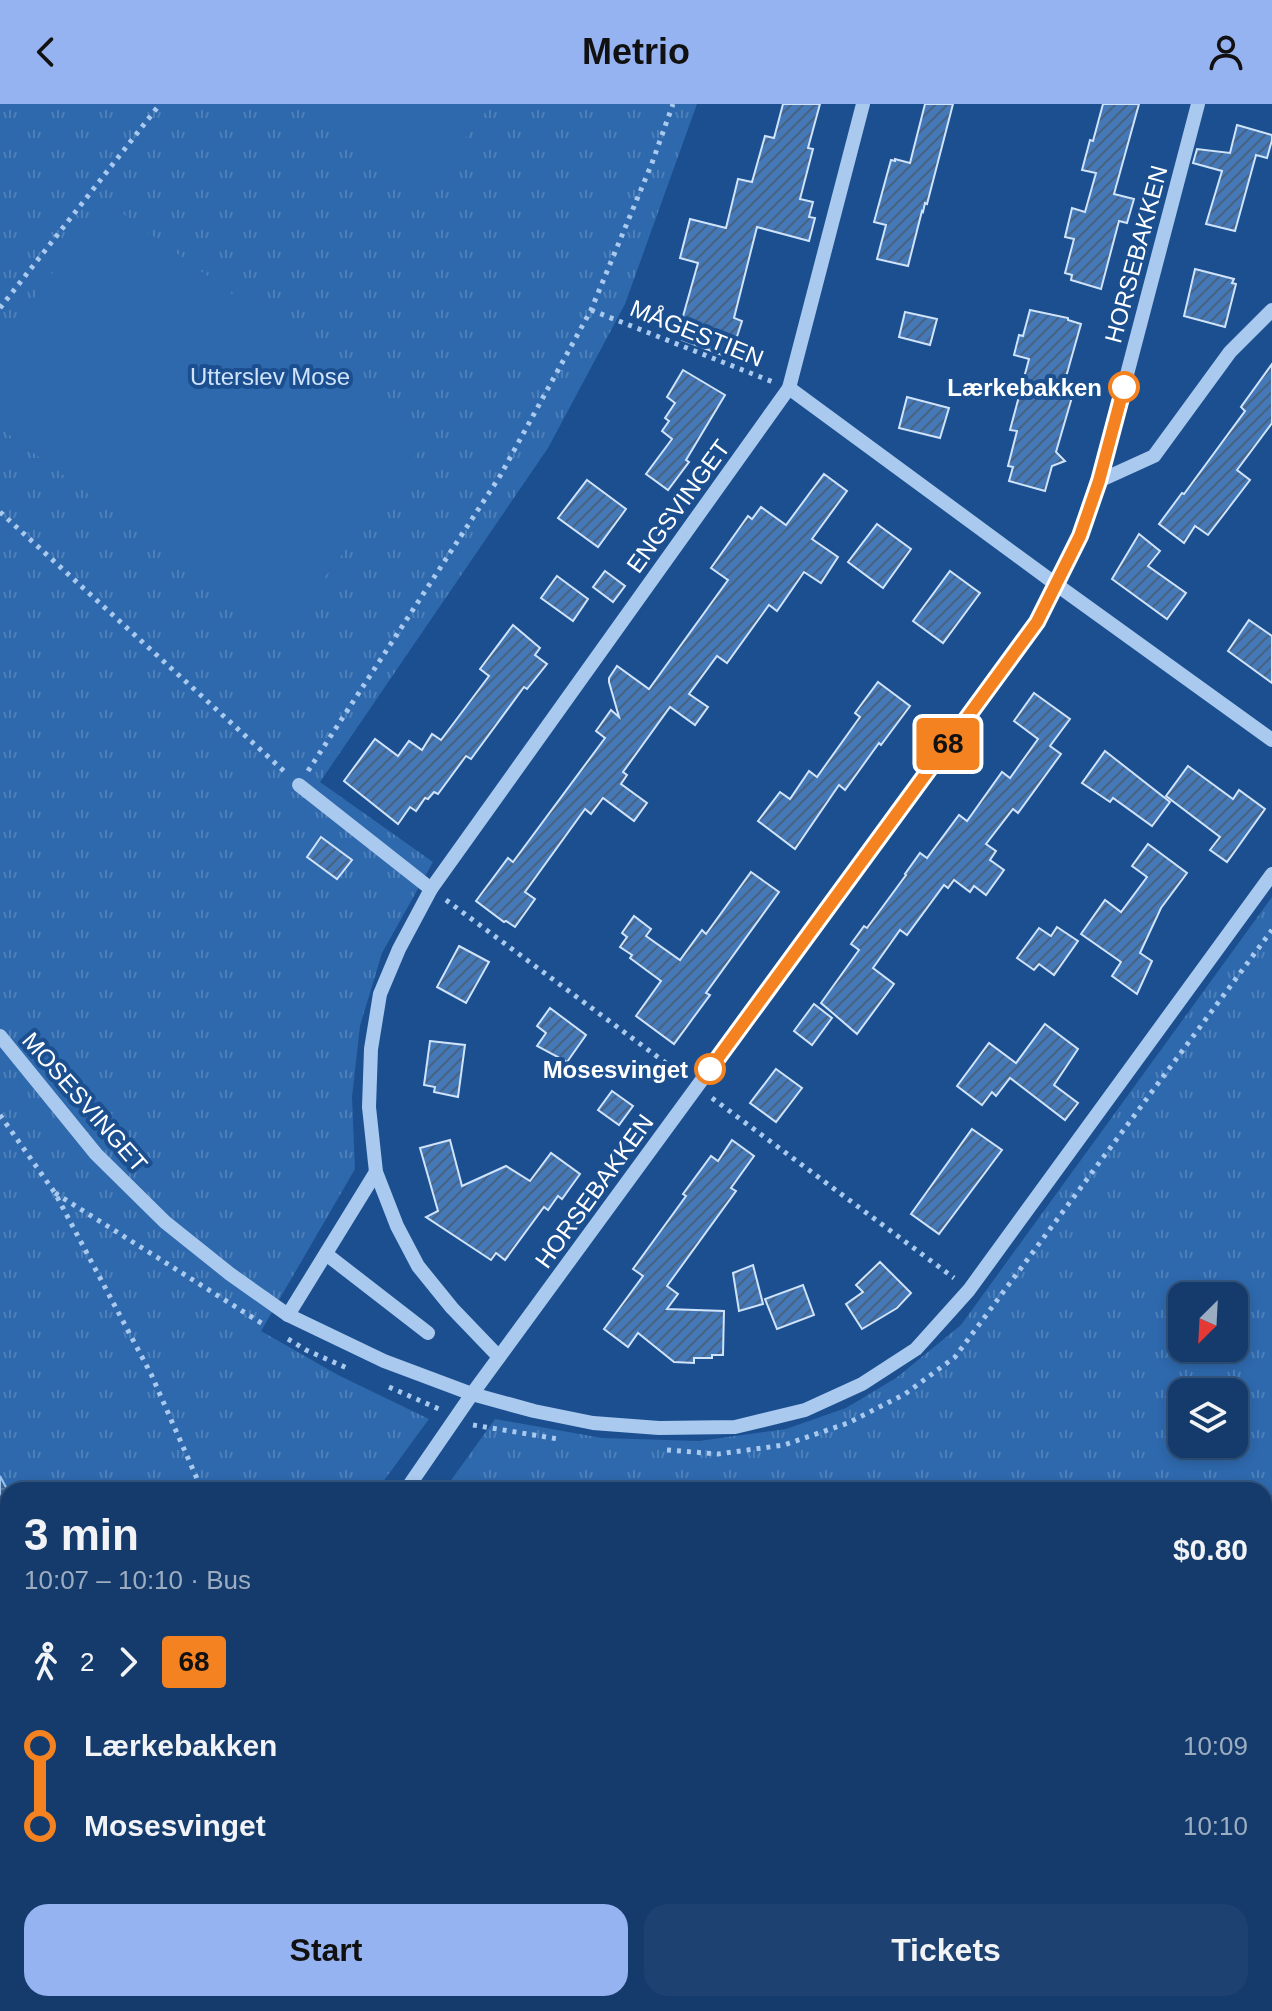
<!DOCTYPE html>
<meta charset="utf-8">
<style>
:root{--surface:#143b6b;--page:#1d4271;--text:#f1f3f6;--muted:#9dadc1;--line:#33557e;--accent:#95b2f1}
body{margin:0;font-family:Helvetica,sans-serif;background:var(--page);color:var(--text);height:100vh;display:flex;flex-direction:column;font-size:30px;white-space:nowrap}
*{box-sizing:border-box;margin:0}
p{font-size:26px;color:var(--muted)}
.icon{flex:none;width:44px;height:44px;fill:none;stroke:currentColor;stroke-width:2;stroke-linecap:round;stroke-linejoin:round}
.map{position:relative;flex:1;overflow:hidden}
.drawer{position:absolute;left:0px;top:1378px;width:1272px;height:530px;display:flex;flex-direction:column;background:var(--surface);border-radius:24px 24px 0 0;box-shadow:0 4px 12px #0003,0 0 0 2px var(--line)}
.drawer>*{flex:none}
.badge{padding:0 16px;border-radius:6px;font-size:28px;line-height:52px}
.needle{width:52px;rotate:204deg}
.controls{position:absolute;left:1168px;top:1178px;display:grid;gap:16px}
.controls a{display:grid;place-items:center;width:80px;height:80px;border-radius:16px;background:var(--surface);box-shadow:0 4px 12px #0003,0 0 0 2px var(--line);font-size:40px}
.map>.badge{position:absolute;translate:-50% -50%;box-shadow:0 0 0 4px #fff}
.legs{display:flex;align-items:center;gap:12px;height:88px;padding:0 24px;font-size:26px}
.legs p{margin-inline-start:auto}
.head{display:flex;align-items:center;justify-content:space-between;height:136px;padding:0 24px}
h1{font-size:44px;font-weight:800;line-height:60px}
.button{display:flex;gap:16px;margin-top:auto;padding:16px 24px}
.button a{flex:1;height:92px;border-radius:24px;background:var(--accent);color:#111;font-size:32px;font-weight:800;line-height:92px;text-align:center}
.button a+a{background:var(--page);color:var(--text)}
ul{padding:0 24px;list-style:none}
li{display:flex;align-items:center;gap:28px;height:80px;font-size:30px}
li i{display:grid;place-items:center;width:12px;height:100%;margin:0 10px;background:currentColor}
li i::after{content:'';width:20px;height:20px;margin:-10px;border:6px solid;border-radius:50%;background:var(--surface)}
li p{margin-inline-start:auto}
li:first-child i{background:linear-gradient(#0000 50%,currentColor 0)}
li:last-child i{background:linear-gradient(currentColor 50%,#0000 0)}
header{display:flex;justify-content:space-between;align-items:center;height:104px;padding:0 24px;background:var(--accent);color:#111;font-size:36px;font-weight:800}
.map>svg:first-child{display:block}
</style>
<header><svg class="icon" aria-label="back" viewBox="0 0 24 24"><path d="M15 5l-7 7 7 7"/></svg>Metrio<svg class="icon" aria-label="person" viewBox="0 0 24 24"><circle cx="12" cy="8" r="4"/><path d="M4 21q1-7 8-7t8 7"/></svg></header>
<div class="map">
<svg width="1272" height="1907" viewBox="0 0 1272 1907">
<defs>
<pattern id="park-tufts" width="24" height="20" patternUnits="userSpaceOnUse" patternTransform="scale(2)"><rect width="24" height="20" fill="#2e69ad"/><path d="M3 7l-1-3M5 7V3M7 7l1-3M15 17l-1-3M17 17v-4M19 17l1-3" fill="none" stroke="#4d80b9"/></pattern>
<pattern id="water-rules" width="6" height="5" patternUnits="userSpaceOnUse" patternTransform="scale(2)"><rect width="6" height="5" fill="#3c6290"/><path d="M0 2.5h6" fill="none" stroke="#597aa1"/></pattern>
<pattern id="building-hatch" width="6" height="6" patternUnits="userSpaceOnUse" patternTransform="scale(2)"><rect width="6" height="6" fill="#4478b7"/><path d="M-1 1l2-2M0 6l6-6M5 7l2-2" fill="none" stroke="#486282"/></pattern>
</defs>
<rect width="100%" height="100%" fill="#1b4f8f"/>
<g fill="url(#park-tufts)" fill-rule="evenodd">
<path d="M0 0H697L625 200 548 344 320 678 433 758 382 849 360 922 352 993 355 1065 261 1227 338 1271 429 1315 377 1386H8V1900H111L109 1907H0Z"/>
<path d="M1272 793V1907H165L168 1900H1264V1386H444L495 1315 602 1334 699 1337 786 1325 846 1304 896 1274 961 1221ZM1182 1192H1234V1244H1182ZM1182 1288H1234V1340H1182Z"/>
</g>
<g fill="#2e69ad">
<path d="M305 0H491L425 89Z"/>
<path d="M106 97 428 335 281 532 0 324V239Z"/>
</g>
<g fill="url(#water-rules)" stroke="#9cc4f0" stroke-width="2">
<path d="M0 1372 8 1387V1469L0 1455Z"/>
<path d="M1272 1433V1907H606L600 1900H1264V1435Z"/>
<path d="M8 1651V1722L0 1721V1652Z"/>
<path d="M8 1813V1900L4 1907H0V1835Z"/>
</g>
<g fill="url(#building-hatch)" stroke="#cfe3fa" stroke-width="2">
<path d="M783 0H820L808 44 813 45 800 95 813 98 809 113 815 114 809 137 757 123 734 214 742 217 730 254 682 236 686 224 680 223 698 159 680 154 690 115 726 124 738 75 752 78 765 32 774 34Z"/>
<path d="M925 0H953L927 100 925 99 923 108 922 107 908 162 877 155 886 121 874 118 891 56 895 57V55L910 59Z"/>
<path d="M1103 0H1139L1114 90 1134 95 1127 119 1119 117 1101 185 1071 176 1072 171 1065 169 1074 135 1065 133 1072 104 1085 108 1096 69 1082 66 1090 36 1093 37Z"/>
<path d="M1237 21 1272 31V36L1267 54 1256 51 1235 127 1206 120 1222 67 1193 59 1197 45 1230 49Z"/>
<path d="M1195 165 1234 175 1232 179 1236 180 1225 223 1184 212Z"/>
<path d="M1030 206 1068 214V216L1081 220 1064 280 1075 283 1056 348 1065 357 1052 362 1045 387 1009 377 1013 363 1008 362 1017 327 1010 326 1029 255 1014 251 1019 231 1023 232Z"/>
<path d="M905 208 937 215 930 241 899 233Z"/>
<path d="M1272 260V319L1237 366 1250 376 1208 431 1195 422 1184 439 1159 420 1182 389 1184 390 1245 307 1241 303Z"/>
<path d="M683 266 725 291 686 356 689 358 668 386 646 370 672 335 662 327 669 317 665 314 675 299 667 293Z"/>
<path d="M907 293 949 304 940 334 899 324Z"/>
<path d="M824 370 847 387 812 435 838 453 821 479 804 468 777 507 769 501 727 559 717 552 689 590 708 603 695 621 670 603 623 668 627 671 621 680 647 699 634 717 603 694 591 710 585 705 525 788 535 795 515 823 506 817 504 818 476 797 508 754 513 758 605 634 596 627 611 606 619 613 609 578V574L617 562 649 585 728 476 711 464 748 412 752 415 761 403 786 421Z"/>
<path d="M587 376 626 405 598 443 558 414Z"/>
<path d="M877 420 911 445 883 484 848 458Z"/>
<path d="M1139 430 1160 447 1148 462 1186 489 1167 515 1112 475Z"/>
<path d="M605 467 625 482 613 498 593 483Z"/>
<path d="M950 467 980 489 943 539 913 517Z"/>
<path d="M557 472 588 495 573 517 541 494Z"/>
<path d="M1249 516 1272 532V579L1228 547Z"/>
<path d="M513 521 540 544 535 551 547 560 527 585 524 583 471 655 466 652 438 690 434 688 428 695 425 694 416 707 410 703 398 720 344 677 375 635 398 652 409 637 422 646 432 630 441 636 489 572 480 565Z"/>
<path d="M878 578 910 602 881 641 879 639 845 686 839 681 795 745 758 717 780 688 790 695 809 667 817 673 860 613 855 609Z"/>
<path d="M1034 589 1070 615 1050 642 1061 650 1018 709 1013 705 986 740 996 747 990 756 1004 766 986 791 974 782 970 788 954 776 948 784 944 781 907 831 900 826 873 864 894 880 857 930 821 899 859 846 851 840 864 822 867 824 906 771 905 770 920 749 927 754 959 711 967 717 1002 668 1010 674 1038 635 1014 617Z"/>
<path d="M1105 647 1170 698 1152 722 1113 694 1110 698 1082 679Z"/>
<path d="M1188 662 1233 695 1239 686 1265 705 1227 758 1210 746 1220 733 1166 692Z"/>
<path d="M321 733 352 756 337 775 307 753Z"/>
<path d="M1148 740 1187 769 1161 804 1140 849 1152 857 1137 890 1112 872 1121 858 1081 830 1105 796 1121 808 1147 773 1132 762Z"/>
<path d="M751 768 779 788 706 889 710 891 674 940 636 912 661 877 630 854 632 851 620 843 627 833 622 829 634 812 651 825 646 832 680 856 702 826 706 830Z"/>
<path d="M1057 823 1078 837 1054 871 1039 860 1034 866 1017 854 1039 824 1051 832Z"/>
<path d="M459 842 489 858 466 899 437 883Z"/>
<path d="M814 900 832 914 812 941 794 927Z"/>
<path d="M550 904 586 931 567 958 537 942 546 929 537 922Z"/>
<path d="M1045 920 1078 945 1054 981 1078 999 1065 1016 1010 974 996 992 992 988 982 1001 957 982 989 939 1016 959Z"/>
<path d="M430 937 465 941 458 993 434 988 435 983 424 981Z"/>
<path d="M776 965 802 984 776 1018 750 999Z"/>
<path d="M612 987 633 1002 619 1021 598 1006Z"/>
<path d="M972 1025 1002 1046 939 1130 911 1110Z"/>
<path d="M450 1036 462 1082 506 1062 530 1077 551 1049 580 1070 562 1095 558 1092 548 1106 544 1103 505 1156 496 1149 491 1156 426 1113 438 1107 420 1044Z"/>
<path d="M732 1036 754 1052 731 1084 736 1087 667 1182 678 1190 667 1205 724 1207 723 1251H712V1254H694V1259L674 1258 638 1229 628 1243 604 1225 643 1172 633 1165 686 1092 683 1090 711 1052 718 1057Z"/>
<path d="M880 1158 911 1189 897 1204 862 1225 846 1200 863 1188 856 1181Z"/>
<path d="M753 1161 763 1200 739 1207 733 1169Z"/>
<path d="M803 1181 814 1211 777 1225 765 1195Z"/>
</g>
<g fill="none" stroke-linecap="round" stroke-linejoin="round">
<g stroke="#a9c9ee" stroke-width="5" stroke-dasharray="4 6" stroke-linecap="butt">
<path d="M0 204 160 0"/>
<path d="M591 206 773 278"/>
<path d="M0 408 286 669"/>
<path d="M308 667 500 372 591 206 652 59 673 0"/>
<path d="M446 796 682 971"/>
<path d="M712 994 954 1174"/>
<path d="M0 1011 55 1089 151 1270 202 1386"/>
<path d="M55 1089 266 1222"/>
<path d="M288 1235 306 1246 347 1264"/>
<path d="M389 1283 439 1305"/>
<path d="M473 1321 558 1335"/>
<path d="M667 1346 718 1350 784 1341 848 1319 905 1290 955 1253 1272 826"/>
</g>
<g stroke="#a9c9ee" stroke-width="14">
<path d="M789 284 1057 481 1272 636"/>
<path d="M1099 377 1154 352 1230 248 1272 206"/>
<path d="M299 681 431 785"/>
<path d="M0 932 96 1050 165 1118 230 1170 288 1211 384 1257 472 1290 534 1307 593 1319 659 1324 735 1323 805 1306 862 1280 916 1245 969 1186 1272 770"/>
<path d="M326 1150 428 1229"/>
<path d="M288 1211 376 1068"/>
<path d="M499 1253 452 1204 418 1162 397 1122 376 1068 369 1003 371 945 380 890 399 845 431 785 789 284 863 0"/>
<path d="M406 1386 472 1290 1037 518 1057 481 1080 432 1099 377 1198 0"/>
<path d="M135 1907 136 1900"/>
</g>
</g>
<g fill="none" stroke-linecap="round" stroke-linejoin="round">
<defs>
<path id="line-1" d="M710 965 1037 518 1080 432 1099 377 1124 283"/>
</defs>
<use href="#line-1" stroke="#fff" stroke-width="18"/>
<use href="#line-1" stroke="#f58220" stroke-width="12"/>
</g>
<g fill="#fff" stroke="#f58220" stroke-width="4">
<circle cx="1124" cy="283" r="14"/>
<circle cx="710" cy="965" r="14"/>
</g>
<g text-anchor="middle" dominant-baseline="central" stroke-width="8" stroke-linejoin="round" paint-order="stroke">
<g font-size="24" fill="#fff" stroke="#1b4f8f">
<text transform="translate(1136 150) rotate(-75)">HORSEBAKKEN</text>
<text transform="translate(697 229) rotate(22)">MÅGESTIEN</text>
<text transform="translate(678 402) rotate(-54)">ENGSVINGET</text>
<text transform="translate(85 998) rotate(49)">MOSESVINGET</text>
<text transform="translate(594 1087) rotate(-54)">HORSEBAKKEN</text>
</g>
<g font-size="24" fill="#cfe3fa" stroke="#1b4f8f">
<text x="270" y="272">Utterslev Mose</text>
</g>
<g font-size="24" font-weight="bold" fill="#fff" stroke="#1b4f8f" text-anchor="end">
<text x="1102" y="283">Lærkebakken</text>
<text x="688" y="965">Mosesvinget</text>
</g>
</g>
</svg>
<div class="controls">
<a><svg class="needle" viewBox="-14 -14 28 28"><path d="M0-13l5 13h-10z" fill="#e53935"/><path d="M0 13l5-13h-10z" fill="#9dadc1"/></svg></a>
<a><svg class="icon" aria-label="layers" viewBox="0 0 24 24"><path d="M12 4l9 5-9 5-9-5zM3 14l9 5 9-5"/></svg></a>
</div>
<b class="badge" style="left:948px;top:640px;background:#f58220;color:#111">68</b>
<section class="drawer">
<div class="head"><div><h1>3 min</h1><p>10:07 – 10:10 · Bus</p></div><b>$0.80</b></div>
<div class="legs"><svg class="icon" aria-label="walk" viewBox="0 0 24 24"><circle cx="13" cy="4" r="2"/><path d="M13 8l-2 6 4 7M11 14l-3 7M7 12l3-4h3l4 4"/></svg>2<svg class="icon" aria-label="forward" viewBox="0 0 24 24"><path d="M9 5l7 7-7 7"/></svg><b class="badge" style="background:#f58220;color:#111">68</b></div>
<ul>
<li><i style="color:#f58220"></i><b>Lærkebakken</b><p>10:09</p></li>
<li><i style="color:#f58220"></i><b>Mosesvinget</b><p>10:10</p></li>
</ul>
<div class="button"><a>Start</a><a>Tickets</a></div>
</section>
</div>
